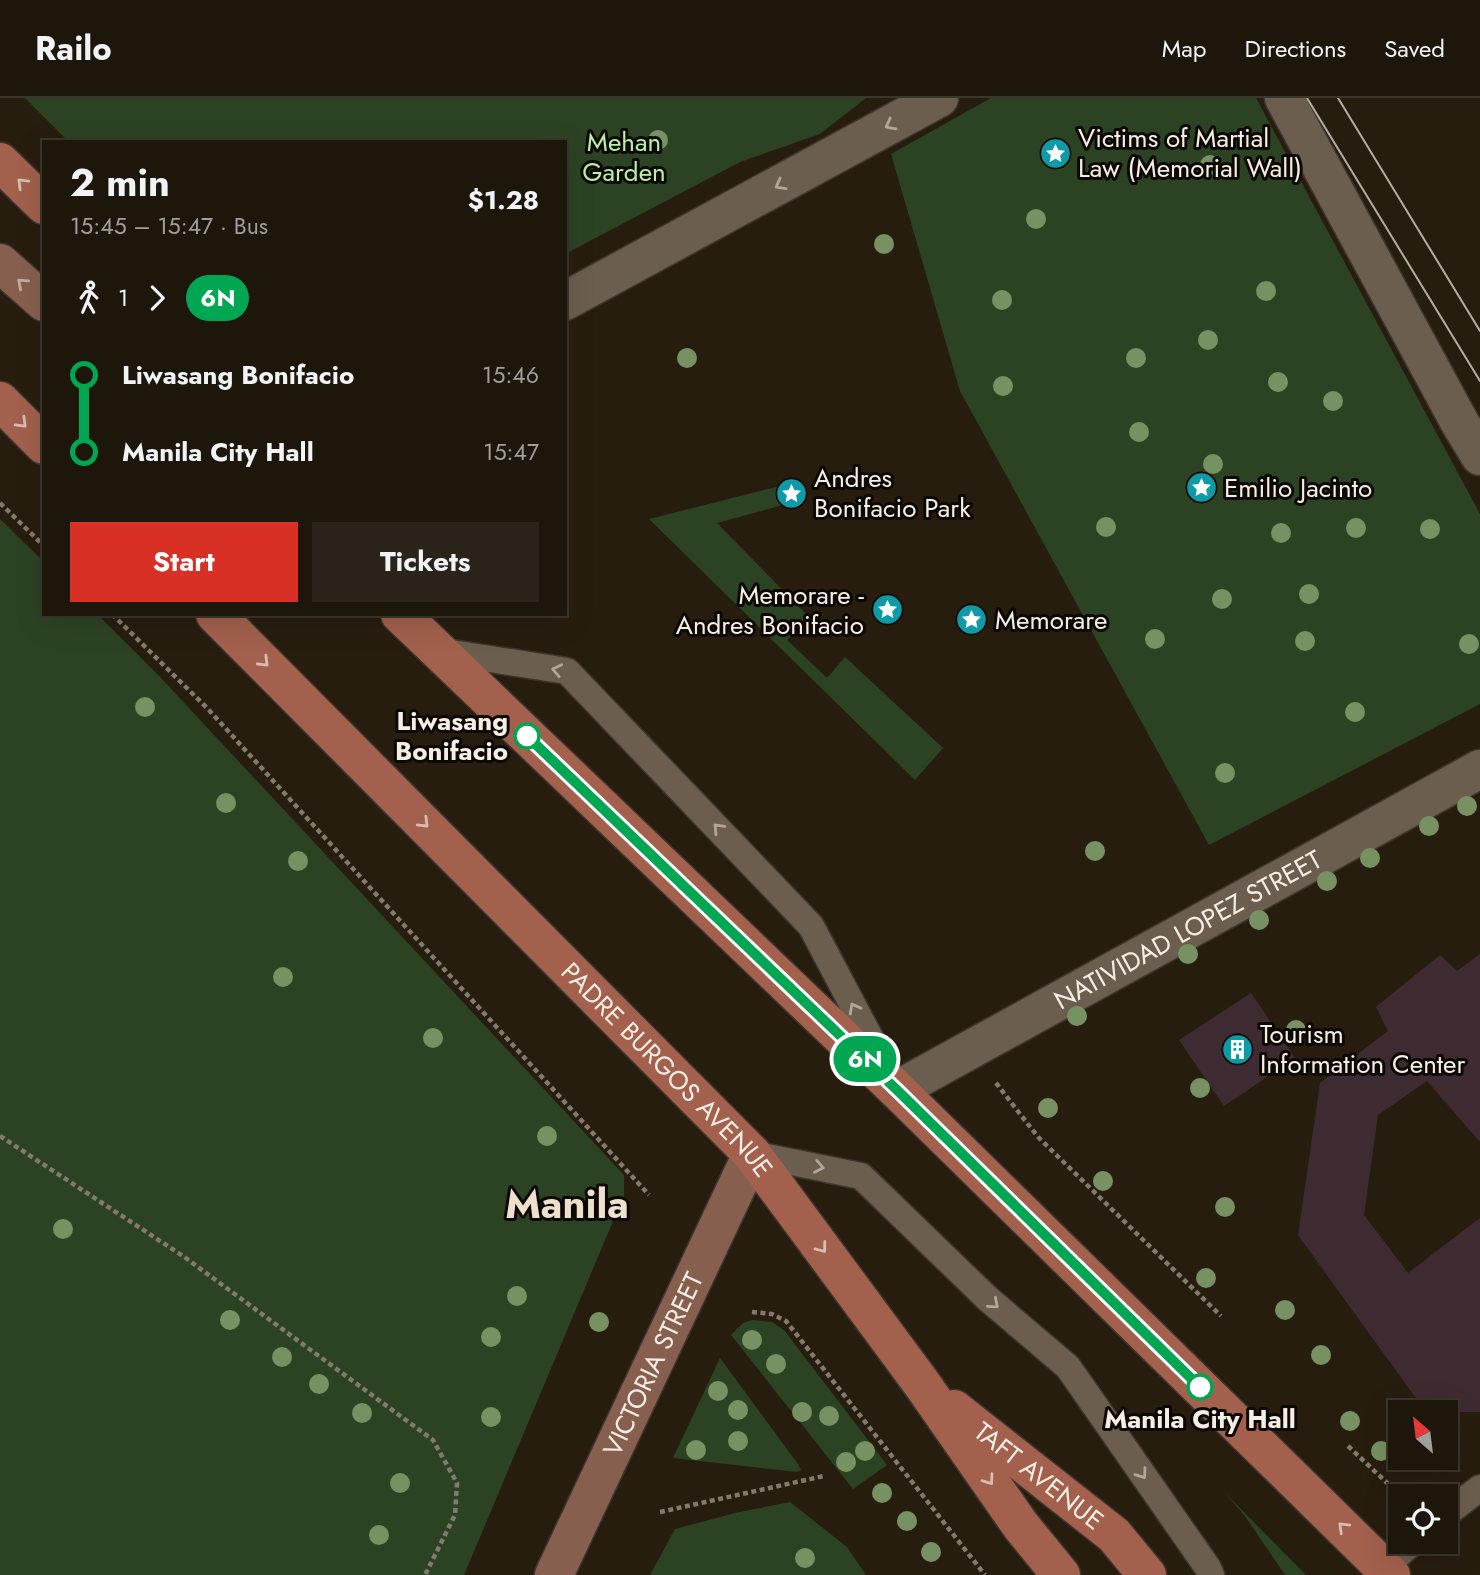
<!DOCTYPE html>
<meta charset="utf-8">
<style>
:root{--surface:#1d160b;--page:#2a2319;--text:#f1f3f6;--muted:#a09f9d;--line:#3b352c;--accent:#d93025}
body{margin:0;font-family:Jost,sans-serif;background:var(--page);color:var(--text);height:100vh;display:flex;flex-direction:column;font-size:26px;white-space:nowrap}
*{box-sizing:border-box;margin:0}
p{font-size:23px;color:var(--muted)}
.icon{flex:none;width:38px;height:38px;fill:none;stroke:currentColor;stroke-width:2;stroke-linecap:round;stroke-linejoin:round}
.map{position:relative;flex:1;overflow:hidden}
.panel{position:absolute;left:42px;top:42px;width:525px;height:476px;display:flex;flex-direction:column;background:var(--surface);border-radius:0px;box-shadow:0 7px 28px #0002,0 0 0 2px var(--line)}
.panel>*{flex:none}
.badge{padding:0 14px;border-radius:23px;font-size:24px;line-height:46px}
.needle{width:46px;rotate:332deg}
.buttons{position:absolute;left:1388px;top:1302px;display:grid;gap:14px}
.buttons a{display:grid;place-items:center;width:70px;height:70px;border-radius:0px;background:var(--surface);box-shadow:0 7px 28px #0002,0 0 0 2px var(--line);font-size:35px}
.map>.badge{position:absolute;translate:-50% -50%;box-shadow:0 0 0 4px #fff}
.legs{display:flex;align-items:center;gap:10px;height:77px;padding:0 28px;font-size:23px}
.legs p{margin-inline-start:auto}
.overview{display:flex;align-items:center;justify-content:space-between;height:119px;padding:0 28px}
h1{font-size:38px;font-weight:700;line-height:52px}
.action{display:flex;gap:14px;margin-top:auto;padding:14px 28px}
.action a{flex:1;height:80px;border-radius:0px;background:var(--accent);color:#fff;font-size:28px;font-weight:700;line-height:80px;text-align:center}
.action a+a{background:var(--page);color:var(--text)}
ul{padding:0 28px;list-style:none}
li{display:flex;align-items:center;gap:24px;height:77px;font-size:26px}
li i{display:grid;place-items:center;width:10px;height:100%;margin:0 9px;background:currentColor}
li i::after{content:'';width:18px;height:18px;margin:-9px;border:5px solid;border-radius:50%;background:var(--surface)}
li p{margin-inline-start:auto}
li:first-child i{background:linear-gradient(#0000 50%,currentColor 0)}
li:last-child i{background:linear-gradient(currentColor 50%,#0000 0)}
header{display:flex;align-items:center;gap:42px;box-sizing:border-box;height:98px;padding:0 35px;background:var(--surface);border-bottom:2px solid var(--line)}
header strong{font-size:33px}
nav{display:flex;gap:38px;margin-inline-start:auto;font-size:24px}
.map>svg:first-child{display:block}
</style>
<header>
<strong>Railo</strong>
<nav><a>Map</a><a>Directions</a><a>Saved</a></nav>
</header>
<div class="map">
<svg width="1480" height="1477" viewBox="0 0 1480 1477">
<rect width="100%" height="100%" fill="#271d0f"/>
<g fill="#2c4323">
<path d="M25 0H866L820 36 740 64 565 156V44H69Z"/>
<path d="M991 0H1256L1480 416V606L1209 747 960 293 891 56Z"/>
<path d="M792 385 805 401 717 425 809 519 787 542 827 580 845 559 943 650 915 682 649 421Z"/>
<path d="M0 421 44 464V516H97L161 580 624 1077V1097L464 1477H0Z"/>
<path d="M752 1222 772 1224 784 1232 887 1367 853 1391 731 1237 743 1225Z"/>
<path d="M720 1260 798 1366 801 1372 797 1374 673 1360Z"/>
<path d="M1224 1394 1306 1477H1285L1245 1418Z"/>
<path d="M790 1404 847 1449 866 1477H650L675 1431 735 1415Z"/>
</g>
<g fill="#3e2b31">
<path d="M1480 856V1044L1427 983 1378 1017 1364 1117 1408 1175 1480 1120V1314H1426L1298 1137 1320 985 1388 933 1376 909 1440 857 1457 873Z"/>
<path d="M1251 895 1295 960 1224 1008 1179 942Z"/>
</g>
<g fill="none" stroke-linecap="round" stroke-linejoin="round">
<defs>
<g id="lane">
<path d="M439 553 567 573 811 828 885 968"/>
<path d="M752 1056 861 1078 987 1200 1068 1269 1208 1470 1211 1477"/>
<path d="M1446 1416 1480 1390"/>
<path d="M1384 1469 1413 1444"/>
</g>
<g id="street">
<path d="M1284 0 1460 325 1480 358"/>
<path d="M565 203 939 0"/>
<path id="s1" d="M897 992 1480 671"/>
</g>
<g id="secondary">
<path d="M0 165 44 204"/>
<path id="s2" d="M554 1477 752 1056"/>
</g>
<g id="primary">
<path d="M0 64 44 107"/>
<path d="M0 303 44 347"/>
<path id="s3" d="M215 516 752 1056 922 1286 1021 1428 1061 1477"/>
<path d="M400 516 897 992 1391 1477"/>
<path id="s4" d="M954 1311 1114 1437 1147 1477"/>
</g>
</defs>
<use href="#lane" stroke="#3e352e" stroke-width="29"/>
<use href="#street" stroke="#3e352e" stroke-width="41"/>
<use href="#secondary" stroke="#3e352e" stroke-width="41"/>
<use href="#primary" stroke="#3e352e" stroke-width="41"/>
<g stroke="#837a6e" stroke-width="4.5" stroke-dasharray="5 3.5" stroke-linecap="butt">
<path d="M0 405 44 448"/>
<path d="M112 516 208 611 649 1097"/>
<path d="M996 985 1038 1039 1221 1218"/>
<path d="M0 1038 183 1158 433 1342 457 1385 455 1417 425 1477"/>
<path d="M752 1214 772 1216 786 1223 985 1477"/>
<path d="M1348 1348 1401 1398"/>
<path d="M660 1414 824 1378"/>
</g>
<use href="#lane" stroke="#6b5e4e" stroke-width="26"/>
<use href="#street" stroke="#6b5e4e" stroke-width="38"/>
<use href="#secondary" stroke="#875f4e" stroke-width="38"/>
<use href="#primary" stroke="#a2604d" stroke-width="38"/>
<g stroke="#b5aca2" stroke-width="2">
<path d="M1307 0 1480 283"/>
<path d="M1338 0 1480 233"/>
</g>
</g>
<g fill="#779162">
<circle cx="658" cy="42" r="10"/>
<circle cx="1210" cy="67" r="10"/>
<circle cx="1036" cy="121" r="10"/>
<circle cx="884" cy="146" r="10"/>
<circle cx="1266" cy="193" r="10"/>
<circle cx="1002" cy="202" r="10"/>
<circle cx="1208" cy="242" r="10"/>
<circle cx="687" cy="260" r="10"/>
<circle cx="1136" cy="260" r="10"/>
<circle cx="1278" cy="284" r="10"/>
<circle cx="1003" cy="288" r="10"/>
<circle cx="1333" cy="303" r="10"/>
<circle cx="1139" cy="334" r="10"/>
<circle cx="1213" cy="366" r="10"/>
<circle cx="1106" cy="429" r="10"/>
<circle cx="1356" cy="430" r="10"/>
<circle cx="1430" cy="431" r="10"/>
<circle cx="1281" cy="435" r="10"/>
<circle cx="1309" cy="496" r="10"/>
<circle cx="1222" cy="501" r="10"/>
<circle cx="1155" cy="541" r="10"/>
<circle cx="1305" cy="543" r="10"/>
<circle cx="1469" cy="546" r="10"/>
<circle cx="145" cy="609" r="10"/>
<circle cx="1355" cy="614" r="10"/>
<circle cx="1225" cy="675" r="10"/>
<circle cx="226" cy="705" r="10"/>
<circle cx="1467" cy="708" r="10"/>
<circle cx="1429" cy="728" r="10"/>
<circle cx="1095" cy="753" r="10"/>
<circle cx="1370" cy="760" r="10"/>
<circle cx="298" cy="763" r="10"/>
<circle cx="1327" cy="783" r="10"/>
<circle cx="1259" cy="822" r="10"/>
<circle cx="1188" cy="856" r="10"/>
<circle cx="283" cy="879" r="10"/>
<circle cx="1077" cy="918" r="10"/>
<circle cx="1296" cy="932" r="10"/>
<circle cx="433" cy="940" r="10"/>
<circle cx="1200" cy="990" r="10"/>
<circle cx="1048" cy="1010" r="10"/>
<circle cx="547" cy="1038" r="10"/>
<circle cx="1103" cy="1083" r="10"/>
<circle cx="1225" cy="1109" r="10"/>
<circle cx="63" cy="1131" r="10"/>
<circle cx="1206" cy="1180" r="10"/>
<circle cx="517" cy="1198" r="10"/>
<circle cx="1285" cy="1212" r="10"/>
<circle cx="230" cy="1222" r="10"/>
<circle cx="599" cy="1224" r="10"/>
<circle cx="491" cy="1239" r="10"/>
<circle cx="752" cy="1242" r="10"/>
<circle cx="1321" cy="1257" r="10"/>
<circle cx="282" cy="1259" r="10"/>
<circle cx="776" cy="1266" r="10"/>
<circle cx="319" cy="1286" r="10"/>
<circle cx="718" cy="1293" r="10"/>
<circle cx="738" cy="1312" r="10"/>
<circle cx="802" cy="1314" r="10"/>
<circle cx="362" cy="1315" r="10"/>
<circle cx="829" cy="1318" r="10"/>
<circle cx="491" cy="1319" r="10"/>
<circle cx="1350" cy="1323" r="10"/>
<circle cx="738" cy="1343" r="10"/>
<circle cx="696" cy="1352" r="10"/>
<circle cx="865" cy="1353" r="10"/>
<circle cx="1381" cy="1353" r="10"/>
<circle cx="846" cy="1364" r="10"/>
<circle cx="400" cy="1385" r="10"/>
<circle cx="882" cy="1395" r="10"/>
<circle cx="907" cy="1423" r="10"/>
<circle cx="379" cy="1437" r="10"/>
<circle cx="931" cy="1454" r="10"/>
<circle cx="805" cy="1460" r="10"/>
</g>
<defs><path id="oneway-chevron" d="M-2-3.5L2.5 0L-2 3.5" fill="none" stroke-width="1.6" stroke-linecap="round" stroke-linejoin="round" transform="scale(1.75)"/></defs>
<g stroke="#b0a69a">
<use href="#oneway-chevron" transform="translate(890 27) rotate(152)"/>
<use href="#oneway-chevron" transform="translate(780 87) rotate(151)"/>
<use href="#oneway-chevron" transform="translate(557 572) rotate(-168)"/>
<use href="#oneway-chevron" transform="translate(718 730) rotate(-134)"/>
<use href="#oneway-chevron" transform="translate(854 910) rotate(-118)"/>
<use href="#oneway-chevron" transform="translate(819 1069) rotate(11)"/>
<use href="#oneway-chevron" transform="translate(994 1206) rotate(41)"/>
<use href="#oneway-chevron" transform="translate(1142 1376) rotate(55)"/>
</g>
<g stroke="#d9bcb0">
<use href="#oneway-chevron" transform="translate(22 85) rotate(-135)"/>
<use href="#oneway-chevron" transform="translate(22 325) rotate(45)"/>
<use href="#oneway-chevron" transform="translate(264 564) rotate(45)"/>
<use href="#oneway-chevron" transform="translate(424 725) rotate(45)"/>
<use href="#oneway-chevron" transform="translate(822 1150) rotate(53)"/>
<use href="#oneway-chevron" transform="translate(989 1382) rotate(55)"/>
<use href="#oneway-chevron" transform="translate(1343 1429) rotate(-136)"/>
</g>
<use stroke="#c4aea1" href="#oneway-chevron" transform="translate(22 185) rotate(-138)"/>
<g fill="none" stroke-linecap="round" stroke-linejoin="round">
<defs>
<path id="line-1" d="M527 638 897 992 1200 1289"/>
</defs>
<use href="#line-1" stroke="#fff" stroke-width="16"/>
<use href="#line-1" stroke="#00a651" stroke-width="10"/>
</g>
<defs>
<symbol id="sight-disc" viewBox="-11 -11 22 22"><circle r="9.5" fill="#0f9aa8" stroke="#0c0804"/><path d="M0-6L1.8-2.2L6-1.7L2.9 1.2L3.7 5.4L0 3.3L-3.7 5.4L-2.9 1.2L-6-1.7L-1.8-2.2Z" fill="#fff"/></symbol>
<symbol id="building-disc" viewBox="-11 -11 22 22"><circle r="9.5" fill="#0f9aa8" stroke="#0c0804"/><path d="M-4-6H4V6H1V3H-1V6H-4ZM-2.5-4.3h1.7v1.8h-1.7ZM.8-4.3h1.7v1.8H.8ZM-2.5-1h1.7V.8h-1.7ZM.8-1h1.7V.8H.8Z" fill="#fff"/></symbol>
</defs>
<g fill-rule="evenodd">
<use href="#sight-disc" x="1038" y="38" width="35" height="35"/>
<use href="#sight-disc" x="1184" y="372" width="35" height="35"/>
<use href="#sight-disc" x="774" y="378" width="35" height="35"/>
<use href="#sight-disc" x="870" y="494" width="35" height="35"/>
<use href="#sight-disc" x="954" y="504" width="35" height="35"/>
<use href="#building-disc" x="1220" y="934" width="35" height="35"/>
</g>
<g fill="#fff" stroke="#00a651" stroke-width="3.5">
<circle cx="527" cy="638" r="12"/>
<circle cx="1200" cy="1289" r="12"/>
</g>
<g text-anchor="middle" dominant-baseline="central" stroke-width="6" stroke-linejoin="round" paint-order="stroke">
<g font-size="26" fill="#f6eee5" stroke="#0c0804" text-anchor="start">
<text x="1078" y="40">Victims of Martial<tspan x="1078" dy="30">Law (Memorial Wall)</tspan></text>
<text x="814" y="380">Andres<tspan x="814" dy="30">Bonifacio Park</tspan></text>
<text x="1224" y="390">Emilio Jacinto</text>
<text x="864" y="497" text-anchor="end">Memorare -<tspan x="864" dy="30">Andres Bonifacio</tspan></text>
<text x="995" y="522">Memorare</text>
<text x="1260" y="936">Tourism<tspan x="1260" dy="30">Information Center</tspan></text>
</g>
<g font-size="26" fill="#b9f0a5" stroke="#0c0804">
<text x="624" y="44">Mehan<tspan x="624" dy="30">Garden</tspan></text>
</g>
<g font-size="26" font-weight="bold" fill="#f6eee5" stroke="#0c0804" text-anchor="end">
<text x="508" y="623">Liwasang<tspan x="508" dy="30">Bonifacio</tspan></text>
<text x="1200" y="1321" text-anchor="middle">Manila City Hall</text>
</g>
<g font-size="26" fill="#f6eee5" stroke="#0c0804">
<text stroke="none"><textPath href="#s1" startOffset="332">NATIVIDAD LOPEZ STREET</textPath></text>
<text stroke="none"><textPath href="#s3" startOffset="642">PADRE BURGOS AVENUE</textPath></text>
<text stroke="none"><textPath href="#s2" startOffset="233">VICTORIA STREET</textPath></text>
<text stroke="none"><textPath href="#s4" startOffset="108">TAFT AVENUE</textPath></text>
</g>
<g font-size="40" font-weight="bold" fill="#efe0ce" stroke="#0c0804">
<text x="567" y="1106">Manila</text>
</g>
</g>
</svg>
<div class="buttons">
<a><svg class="needle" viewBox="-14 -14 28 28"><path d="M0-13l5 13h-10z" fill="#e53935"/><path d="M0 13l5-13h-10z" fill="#a09f9d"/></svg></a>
<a><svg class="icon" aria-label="locate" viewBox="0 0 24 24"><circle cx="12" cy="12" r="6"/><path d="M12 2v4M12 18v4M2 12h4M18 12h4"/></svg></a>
</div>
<b class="badge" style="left:865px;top:961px;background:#00a651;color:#fff">6N</b>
<section class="panel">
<div class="overview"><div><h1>2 min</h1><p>15:45 – 15:47 · Bus</p></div><b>$1.28</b></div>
<div class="legs"><svg class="icon" aria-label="walk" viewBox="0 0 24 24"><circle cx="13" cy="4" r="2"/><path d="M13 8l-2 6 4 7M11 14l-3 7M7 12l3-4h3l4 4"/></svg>1<svg class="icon" aria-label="forward" viewBox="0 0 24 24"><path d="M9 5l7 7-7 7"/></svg><b class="badge" style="background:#00a651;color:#fff">6N</b></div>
<ul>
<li><i style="color:#00a651"></i><b>Liwasang Bonifacio</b><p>15:46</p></li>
<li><i style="color:#00a651"></i><b>Manila City Hall</b><p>15:47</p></li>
</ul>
<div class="action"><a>Start</a><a>Tickets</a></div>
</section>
</div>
